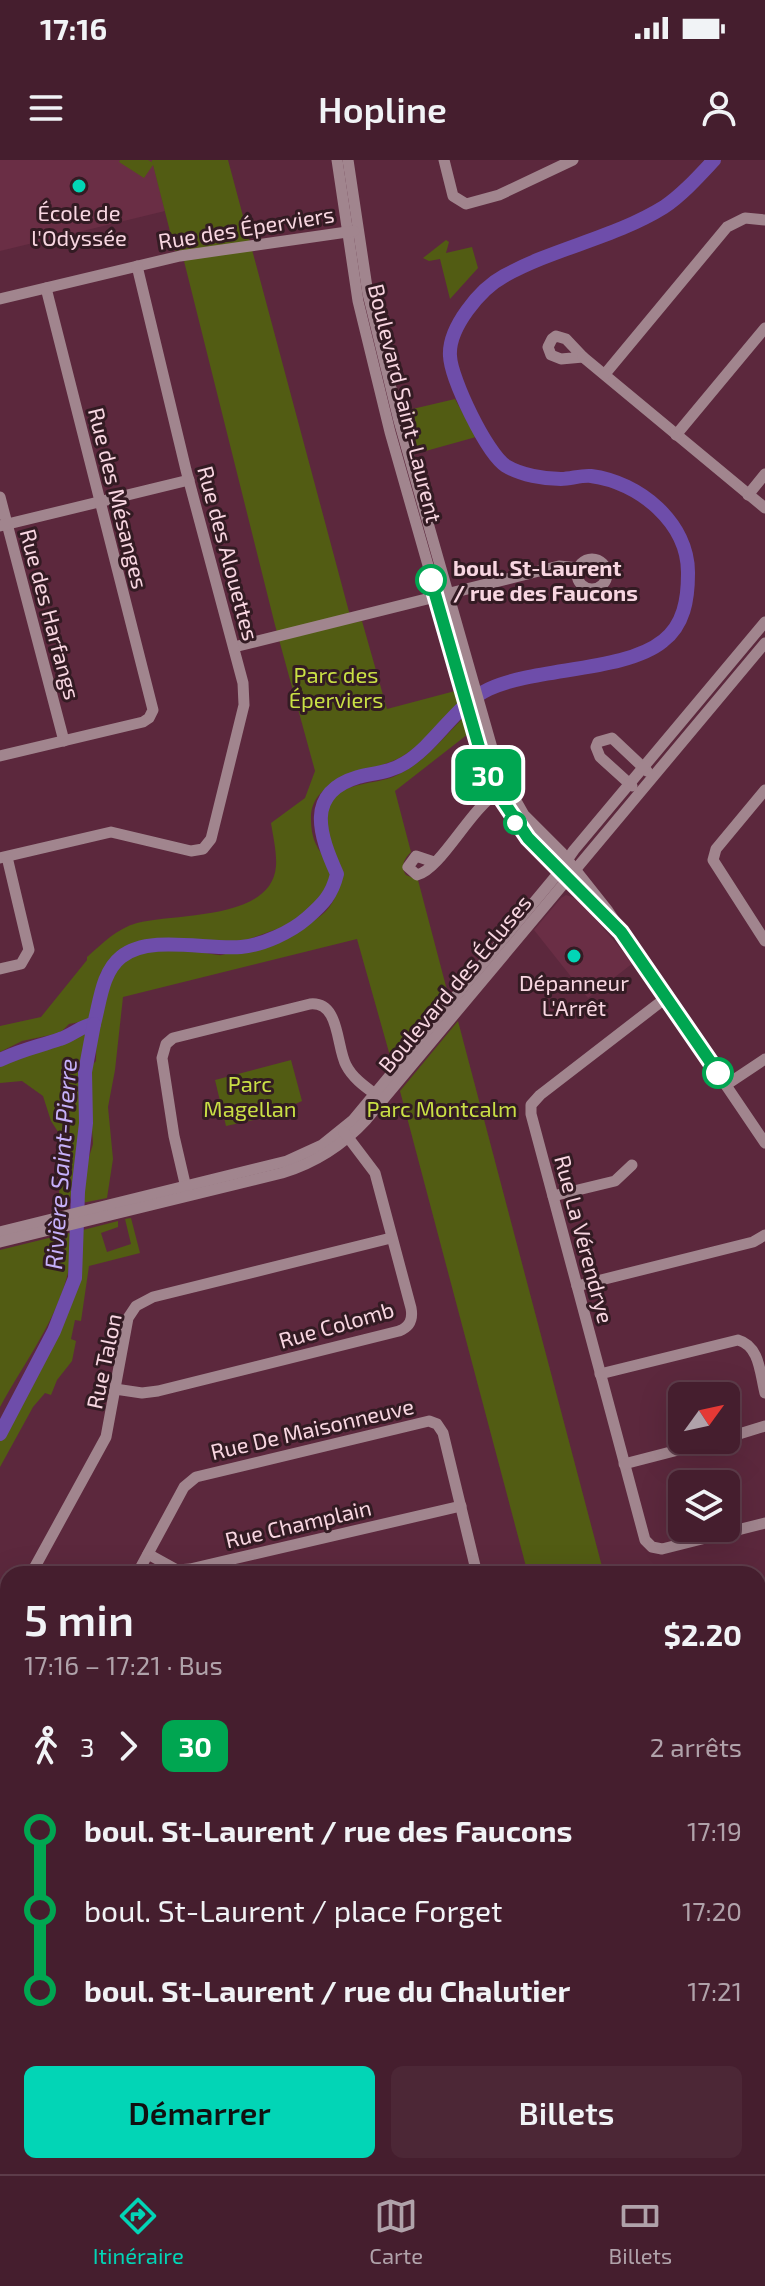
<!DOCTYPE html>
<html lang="fr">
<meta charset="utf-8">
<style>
:root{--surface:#451e2e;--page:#4c2736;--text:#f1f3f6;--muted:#b0a2aa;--line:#5d3c4a;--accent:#02d5b6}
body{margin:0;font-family:"Exo 2",sans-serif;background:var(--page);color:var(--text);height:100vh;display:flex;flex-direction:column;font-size:30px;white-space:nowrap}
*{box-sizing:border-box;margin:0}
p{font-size:26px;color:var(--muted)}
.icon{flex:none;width:44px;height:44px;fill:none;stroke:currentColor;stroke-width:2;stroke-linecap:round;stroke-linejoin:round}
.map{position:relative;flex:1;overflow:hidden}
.sheet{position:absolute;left:0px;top:1406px;width:766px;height:608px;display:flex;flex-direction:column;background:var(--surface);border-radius:24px 24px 0 0;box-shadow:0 8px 32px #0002,0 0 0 2px var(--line)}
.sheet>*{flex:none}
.badge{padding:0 16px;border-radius:12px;font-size:28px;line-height:52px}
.needle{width:52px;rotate:57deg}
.controls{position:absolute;left:668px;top:1222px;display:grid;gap:16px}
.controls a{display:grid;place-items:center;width:72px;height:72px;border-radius:12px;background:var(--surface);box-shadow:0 8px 32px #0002,0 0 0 2px var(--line);font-size:40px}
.map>.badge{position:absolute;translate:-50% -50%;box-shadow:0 0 0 4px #fff}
.legs{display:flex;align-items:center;gap:12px;height:88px;padding:0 24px;font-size:26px}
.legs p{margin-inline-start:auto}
.headline{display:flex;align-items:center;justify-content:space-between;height:136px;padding:0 24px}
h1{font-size:44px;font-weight:600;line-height:60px}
.primary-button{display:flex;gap:16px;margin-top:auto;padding:16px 24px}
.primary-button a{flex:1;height:92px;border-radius:12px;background:var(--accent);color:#111;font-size:32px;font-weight:600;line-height:92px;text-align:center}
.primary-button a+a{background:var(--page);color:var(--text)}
ul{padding:0 24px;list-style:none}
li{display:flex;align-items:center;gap:28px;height:80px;font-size:30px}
li i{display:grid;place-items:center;width:12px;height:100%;margin:0 10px;background:currentColor}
li i::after{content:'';width:20px;height:20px;margin:-10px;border:6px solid;border-radius:50%;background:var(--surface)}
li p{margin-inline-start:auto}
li:first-child i{background:linear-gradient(#0000 50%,currentColor 0)}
li:last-child i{background:linear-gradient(currentColor 50%,#0000 0)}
.status{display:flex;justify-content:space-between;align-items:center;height:56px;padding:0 40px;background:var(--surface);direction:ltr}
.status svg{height:22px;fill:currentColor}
header{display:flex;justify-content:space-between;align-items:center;height:104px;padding:0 24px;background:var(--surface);font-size:36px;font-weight:600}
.tab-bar{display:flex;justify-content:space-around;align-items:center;height:112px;border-top:2px solid var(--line);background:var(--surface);font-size:22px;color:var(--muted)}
.tab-bar a{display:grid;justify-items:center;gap:4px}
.tab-bar .on{color:var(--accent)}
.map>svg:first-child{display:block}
</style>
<div class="status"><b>17:16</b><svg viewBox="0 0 49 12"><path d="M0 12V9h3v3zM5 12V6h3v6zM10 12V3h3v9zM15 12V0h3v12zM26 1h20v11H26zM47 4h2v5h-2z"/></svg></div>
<header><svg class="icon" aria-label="menu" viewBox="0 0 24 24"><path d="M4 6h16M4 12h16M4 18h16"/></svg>Hopline<svg class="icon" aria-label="person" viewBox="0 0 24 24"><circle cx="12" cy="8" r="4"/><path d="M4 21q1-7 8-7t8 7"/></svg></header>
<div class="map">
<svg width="765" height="2014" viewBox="0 0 765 2014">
<rect width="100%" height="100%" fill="#5c283d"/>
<g fill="#6a2e45">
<path d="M0 0H152L165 51 0 91Z"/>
<path d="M566 735 578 739 633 803 588 838 534 770 561 738Z"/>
<path d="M0 1437H8V1596L0 1597Z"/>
<path d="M88 2006H357L351 2014H90Z"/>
</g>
<g fill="#525c13">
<path d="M120 0H148L152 2V0H228L352 463 362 461 387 549 455 531 458 545C442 564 425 582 403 596 376 612 311 615 311 658 311 687 322 690 333 714L324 737 286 769H277L235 784 151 780 123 790 101 812 90 860 69 864 60 873 22 881 0 892V866L41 857 87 800V797C103 783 116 769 137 763 175 753 272 761 276 706 277 693 273 676 271 663L305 638 315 611 275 465 184 101 180 90 175 91 153 5 144 18 119 2Z"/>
<path d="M446 80 449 82 446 93 472 87 478 108 450 139 440 99 429 101 423 98Z"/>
<path d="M455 239 476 277 415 294 404 251Z"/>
<path d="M462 559 468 574 395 631 411 692C404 699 400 707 406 715L418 720 448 834 392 903 357 779 123 837 115 910 108 947 113 999 107 1038 82 1043 83 1017 93 984 88 909 96 901C96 869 103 800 141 790 159 786 201 792 219 795 223 796 226 793 230 792 264 783 290 777 319 757 328 751 333 742 337 733 348 701 312 671 332 640 343 623 375 624 393 617 422 605 441 580 462 559Z"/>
<path d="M458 861 604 1414H528L400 931Z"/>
<path d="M84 873 91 874 81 920 83 954 69 1047 57 1050 61 1016 57 1001 62 978 51 961 43 936 22 921 0 923V906C26 890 57 889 84 873Z"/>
<path d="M291 900 302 941 267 957 226 966 215 920Z"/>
<path d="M131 1058 140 1093 89 1106 81 1161 75 1160 71 1179 76 1181 72 1201 57 1220 51 1235 45 1233 33 1247 0 1307V1271L62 1161 73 1130 83 1070 118 1061V1067L101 1073 107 1092 131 1084 125 1059Z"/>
<path d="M73 1072C73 1141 31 1190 0 1247V1090Z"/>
<path d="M357 2006H496L498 2014H351Z"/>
<path d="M624 2006H745L747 2014H626Z"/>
</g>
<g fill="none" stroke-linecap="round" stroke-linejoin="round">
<g stroke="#6e4daa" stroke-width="2">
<path d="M624 2006 626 2014"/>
<path d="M696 2006 697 2014"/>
</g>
<g stroke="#6e4daa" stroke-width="14">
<path d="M0 900C23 889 37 887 60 879 73 875 80 866 94 864 100 842 102 812 121 797 149 774 206 790 241 787 263 785 291 772 307 758 323 744 332 735 337 714 320 676 304 633 358 617 374 613 391 612 405 603 437 583 455 545 489 529 536 507 625 512 663 481 684 465 688 439 688 414 689 363 639 322 591 316 581 315 571 319 561 319 544 319 521 315 506 306 487 294 451 219 450 196 448 168 480 129 504 116 554 88 614 78 664 47 683 34 699 16 714 0"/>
<path d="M0 1274 54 1171 75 1118 78 1032 86 963 85 912 94 864"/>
</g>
<g stroke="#a1858e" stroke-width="11">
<path d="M337 0 358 141 390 272 487 612C509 669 559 707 599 751"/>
<path d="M348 0 368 134 399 261 498 609 524 655 562 693 608 751 765 983"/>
<path d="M444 0 453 36 466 44 499 35 573 0"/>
<path d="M0 139 180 96 354 71"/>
<path d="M556 176 566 179 583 197 561 199 551 195 548 187 552 179Z"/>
<path d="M583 197 765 348"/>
<path d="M605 214 727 67 745 58 765 60"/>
<path d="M676 275 765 168"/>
<path d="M748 335 765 314"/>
<path d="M0 337 64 581"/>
<path d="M0 366 189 320"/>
<circle cx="592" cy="414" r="15"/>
<path d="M234 487 559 406 579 408"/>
<path d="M0 596 143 562 149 558 153 550 46 128"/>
<path d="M632 626 600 597 596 587 598 582 612 578 647 611"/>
<path d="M765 630 716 689 713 700 765 781"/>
<path d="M0 698 111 672 191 691 203 689 211 679 244 545 243 523 186 310 137 106"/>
<path d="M434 702 416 696 408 707 417 715C441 709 470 649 497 633"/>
<path d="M0 809 21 804 29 790 7 697"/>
<path d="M667 837 540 935 531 945V954L645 1380 652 1387 662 1389 765 1363"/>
<path d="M726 925 765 899"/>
<path d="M187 1032 174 976 162 898 166 884 173 878 310 844C340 841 336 886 346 905 353 919 367 928 379 937"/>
<path d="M553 1036 615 1021 632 1005"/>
<path d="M0 1072 287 1001 322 985 353 960 555 717 574 690 765 462"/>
<path d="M0 1082 282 1013C315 1003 342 986 366 960L765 483"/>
<path d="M577 1126 753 1082 765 1075"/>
<path d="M600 1214 738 1180C760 1186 760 1214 765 1233"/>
<path d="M115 1229 142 1233 158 1231 399 1171C410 1167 413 1159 411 1148L375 1013 344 972"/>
<path d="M726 1278 765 1266"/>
<path d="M624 1304 717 1280"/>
<path d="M148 1394 177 1410 190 1409 461 1346"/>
<path d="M31 1414 106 1277 128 1158 136 1146 153 1137 391 1078"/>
<path d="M137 1414 184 1327 196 1317 429 1261 437 1264 443 1273 477 1414"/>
<path d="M758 1462 765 1460"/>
<path d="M758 1569 765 1568"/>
<path d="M0 1645 8 1643"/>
<path d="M0 1657 8 1655"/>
<path d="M758 1743 765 1741"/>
<path d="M765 1842V1856"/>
</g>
<g stroke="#fefefe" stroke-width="16">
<path d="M0 1763 8 1789"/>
<path d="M0 1817 8 1847"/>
<path d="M46 2006 48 2014"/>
<path d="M63 2006 65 2014"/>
</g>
</g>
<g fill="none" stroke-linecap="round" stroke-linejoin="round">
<defs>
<path id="line-1" d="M431 420 481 594 495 629 528 678 621 772 718 913"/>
</defs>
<use href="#line-1" stroke="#fff" stroke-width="18"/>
<use href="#line-1" stroke="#00a651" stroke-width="12"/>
</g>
<g fill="#02d5b6" stroke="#331b23" stroke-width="3">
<circle cx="79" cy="26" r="8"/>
<circle cx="574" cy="796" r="8"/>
</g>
<g fill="#fff" stroke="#00a651" stroke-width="4">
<circle cx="431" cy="420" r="14"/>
<circle cx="515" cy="663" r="10"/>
<circle cx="718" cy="913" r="14"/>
</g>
<g text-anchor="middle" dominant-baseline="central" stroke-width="6" stroke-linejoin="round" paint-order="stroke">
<g font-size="22" fill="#f8d6e1" stroke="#331b23">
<text x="79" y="52">École de<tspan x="79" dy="25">l'Odyssée</tspan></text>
<text x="574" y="822">Dépanneur<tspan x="574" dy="25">L'Arrêt</tspan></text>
</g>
<g font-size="22" fill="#f8d6e1" stroke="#331b23">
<text transform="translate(246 67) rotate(-9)">Rue des Éperviers</text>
<text transform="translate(406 243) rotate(76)">Boulevard Saint-Laurent</text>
<text transform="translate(119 338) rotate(76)">Rue des Mésanges</text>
<text transform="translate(229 393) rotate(75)">Rue des Alouettes</text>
<text transform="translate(51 454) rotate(75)">Rue des Harfangs</text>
<text transform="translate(454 823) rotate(-50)">Boulevard des Écluses</text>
<text transform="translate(585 1079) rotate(75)">Rue La Vérendrye</text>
<text transform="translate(336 1164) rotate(-16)">Rue Colomb</text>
<text transform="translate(103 1201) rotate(-78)">Rue Talon</text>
<text transform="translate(312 1268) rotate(-13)">Rue De Maisonneuve</text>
<text transform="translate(298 1363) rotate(-13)">Rue Champlain</text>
</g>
<g font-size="22" font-weight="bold" fill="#f8d6e1" stroke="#331b23" text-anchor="start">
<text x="453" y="407">boul. St-Laurent<tspan x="453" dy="25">/ rue des Faucons</tspan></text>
</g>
<g font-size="22" fill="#c9df45" stroke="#331b23">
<text x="336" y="514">Parc des<tspan x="336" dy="25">Éperviers</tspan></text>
<text x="250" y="923">Parc<tspan x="250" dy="25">Magellan</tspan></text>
<text x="442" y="948">Parc Montcalm</text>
</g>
<g font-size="24" font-style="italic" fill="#c6b0fa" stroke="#331b23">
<text transform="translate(60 1004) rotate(-86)">Rivière Saint-Pierre</text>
</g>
</g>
</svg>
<div class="controls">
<a><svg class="needle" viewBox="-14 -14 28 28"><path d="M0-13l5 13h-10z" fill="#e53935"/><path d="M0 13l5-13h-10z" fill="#b0a2aa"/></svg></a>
<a><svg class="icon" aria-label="layers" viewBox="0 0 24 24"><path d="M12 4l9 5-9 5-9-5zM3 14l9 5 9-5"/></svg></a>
</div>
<b class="badge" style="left:488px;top:615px;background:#00a651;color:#fff">30</b>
<section class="sheet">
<div class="headline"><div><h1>5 min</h1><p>17:16 – 17:21 · Bus</p></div><b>$2.20</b></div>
<div class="legs"><svg class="icon" aria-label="walk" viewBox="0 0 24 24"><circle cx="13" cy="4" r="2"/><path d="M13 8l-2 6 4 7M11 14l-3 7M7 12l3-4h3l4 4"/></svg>3<svg class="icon" aria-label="forward" viewBox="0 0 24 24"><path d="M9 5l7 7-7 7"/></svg><b class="badge" style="background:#00a651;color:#fff">30</b><p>2 arrêts</p></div>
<ul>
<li><i style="color:#00a651"></i><b>boul. St-Laurent / rue des Faucons</b><p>17:19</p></li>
<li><i style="color:#00a651"></i><span>boul. St-Laurent / place Forget</span><p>17:20</p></li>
<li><i style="color:#00a651"></i><b>boul. St-Laurent / rue du Chalutier</b><p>17:21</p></li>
</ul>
<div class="primary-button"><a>Démarrer</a><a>Billets</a></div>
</section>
</div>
<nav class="tab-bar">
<a class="on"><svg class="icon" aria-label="directions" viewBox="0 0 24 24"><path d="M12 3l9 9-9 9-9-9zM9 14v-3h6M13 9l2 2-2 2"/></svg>Itinéraire</a>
<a><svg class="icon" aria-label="map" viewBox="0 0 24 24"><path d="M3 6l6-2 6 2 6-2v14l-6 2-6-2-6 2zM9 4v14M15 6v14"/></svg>Carte</a>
<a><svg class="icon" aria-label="tickets" viewBox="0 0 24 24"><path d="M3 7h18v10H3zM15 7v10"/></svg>Billets</a>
</nav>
